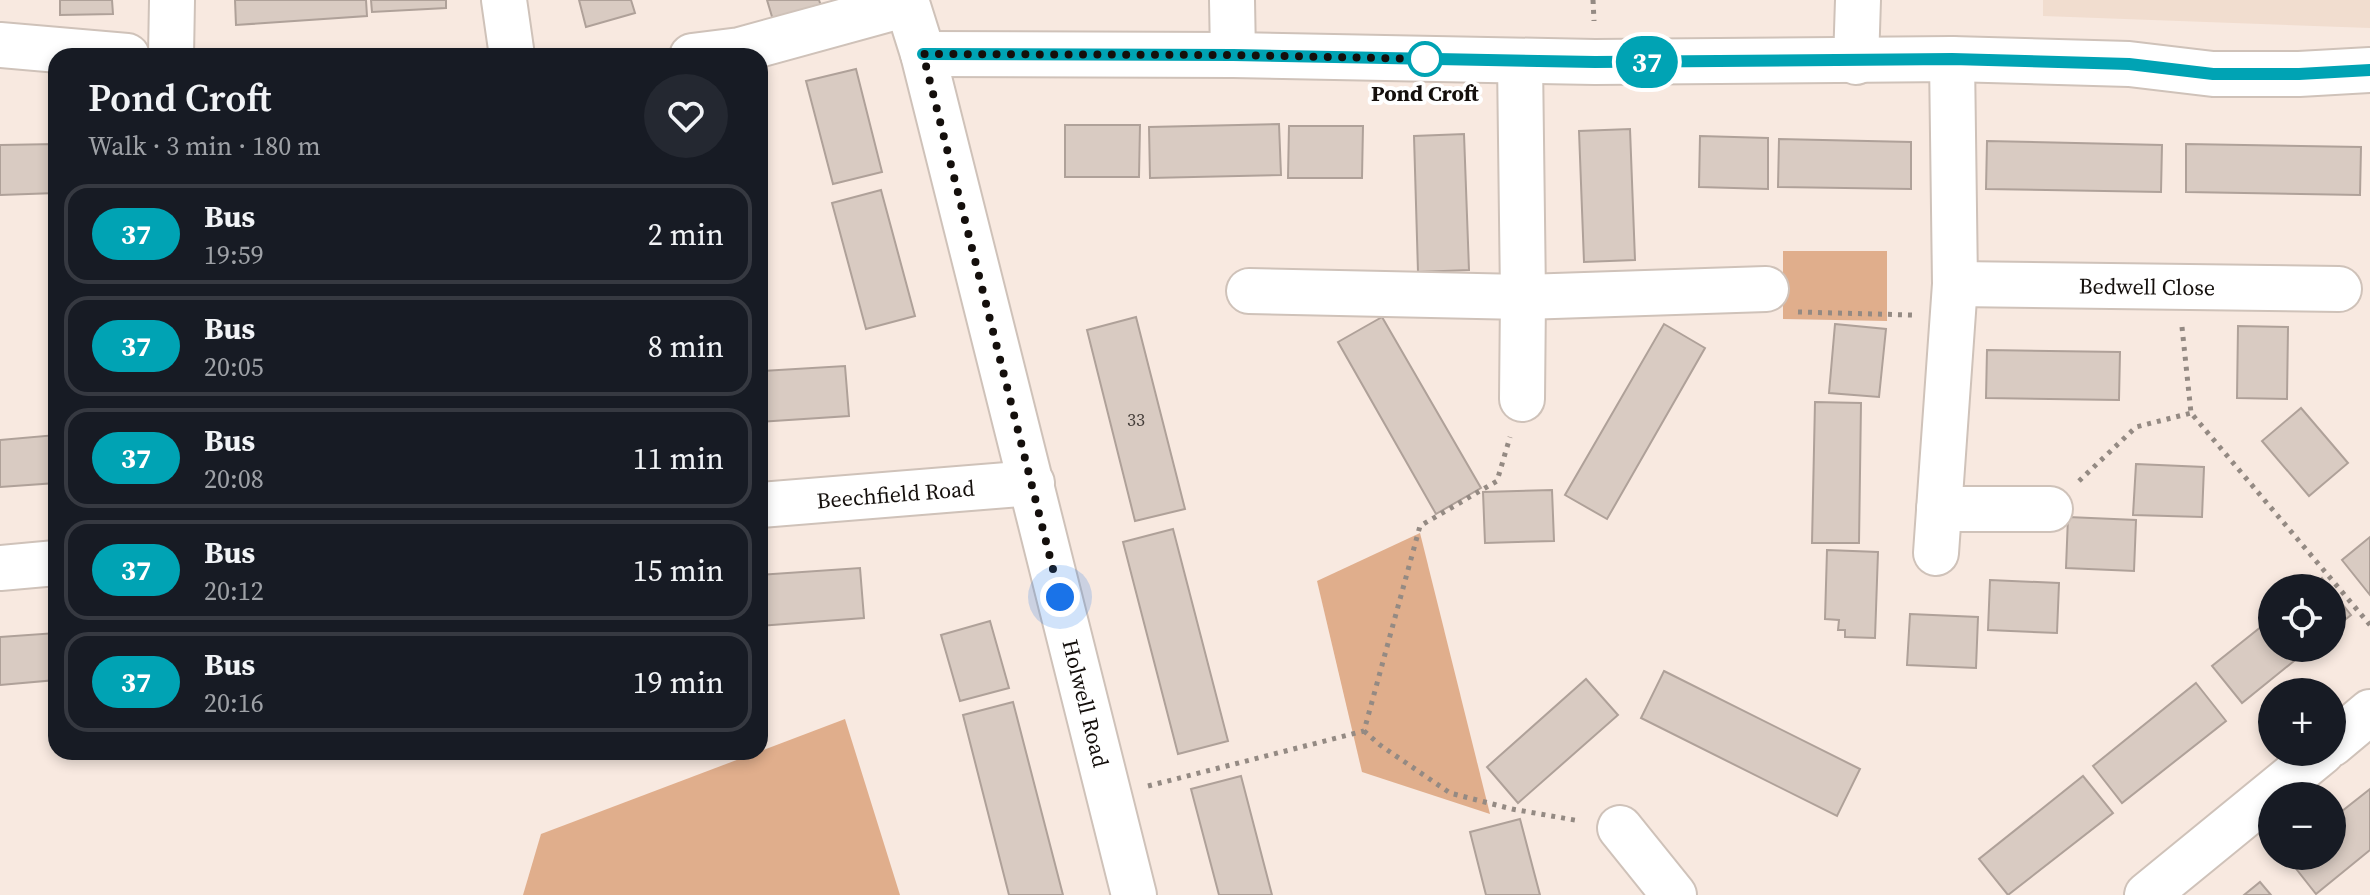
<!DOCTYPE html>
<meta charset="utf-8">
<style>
:root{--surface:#171b24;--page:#242831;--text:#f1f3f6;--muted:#9ea1a6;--line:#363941}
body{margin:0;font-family:"Source Serif 4",serif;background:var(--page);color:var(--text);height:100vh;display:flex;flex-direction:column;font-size:30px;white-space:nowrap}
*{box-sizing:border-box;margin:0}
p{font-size:26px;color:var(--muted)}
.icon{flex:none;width:44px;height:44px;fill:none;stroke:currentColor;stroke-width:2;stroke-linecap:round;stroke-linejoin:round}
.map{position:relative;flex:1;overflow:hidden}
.panel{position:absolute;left:48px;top:48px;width:720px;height:712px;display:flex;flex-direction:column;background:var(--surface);border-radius:24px;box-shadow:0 4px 12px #0003}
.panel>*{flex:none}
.badge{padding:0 16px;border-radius:26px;font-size:28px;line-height:52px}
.buttons{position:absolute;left:2258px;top:574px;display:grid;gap:16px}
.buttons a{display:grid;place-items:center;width:88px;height:88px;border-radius:50%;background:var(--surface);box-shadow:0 4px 12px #0003;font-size:40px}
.you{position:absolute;width:40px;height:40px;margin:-20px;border:6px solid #fff;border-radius:50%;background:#1a73e8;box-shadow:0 0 0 12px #1a73e833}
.map>.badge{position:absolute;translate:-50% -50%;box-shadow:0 0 0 4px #fff}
.round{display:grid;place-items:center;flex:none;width:84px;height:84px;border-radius:42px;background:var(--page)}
.overview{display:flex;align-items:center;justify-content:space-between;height:136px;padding:0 40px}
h1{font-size:38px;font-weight:600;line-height:60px}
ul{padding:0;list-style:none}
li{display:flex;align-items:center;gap:24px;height:100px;margin:0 16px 12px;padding:0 24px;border:4px solid var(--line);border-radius:24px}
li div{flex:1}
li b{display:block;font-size:30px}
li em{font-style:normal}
li .badge{min-width:88px;font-weight:700;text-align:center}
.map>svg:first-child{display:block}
</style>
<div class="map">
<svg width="2370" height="895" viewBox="0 0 2370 895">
<rect width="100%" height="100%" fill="#f8e9e0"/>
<path fill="#f1ddcf" d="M2043 0H2370V28L2043 16Z"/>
<g fill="#e0ae8c">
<path d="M1783 251H1887V321L1783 319Z"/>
<path d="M1420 533 1490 814 1362 772 1317 581Z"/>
<path d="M845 719 900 895H523L541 834Z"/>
</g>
<g fill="#d9cbc2" stroke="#afa199" stroke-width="2">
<path d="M60 0H112L113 14 60 15Z"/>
<path d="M235 0H366L367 16 236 25Z"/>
<path d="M371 0H446V8L372 12Z"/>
<path d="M579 0H631L635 13 586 27Z"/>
<path d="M767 0H819L821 6 773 20Z"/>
<path d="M856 69 882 172 833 184 806 81Z"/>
<path d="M1279 124 1281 175 1150 178 1149 127Z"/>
<path d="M1065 125H1140L1139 177H1065Z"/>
<path d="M1289 126H1363L1362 178H1288Z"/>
<path d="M1630 129 1635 260 1584 262 1579 131Z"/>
<path d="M1464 134 1469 270 1418 272 1414 136Z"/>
<path d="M1700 136 1768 138V189L1699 187Z"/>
<path d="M1779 139 1911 142V189L1778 187Z"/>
<path d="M1987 141 2162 145 2161 192 1986 189Z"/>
<path d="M56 144V193L0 195V145Z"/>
<path d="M2186 144 2361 147 2360 195 2186 192Z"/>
<path d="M881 190 915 316 866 329 832 203Z"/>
<path d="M1136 317 1185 509 1135 521 1087 330Z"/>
<path d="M1382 317 1481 488 1436 514 1338 342Z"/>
<path d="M1664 324 1705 348 1607 519 1565 495Z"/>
<path d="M1835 324 1886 329 1879 397 1829 393Z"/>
<path d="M2238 326 2288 327 2287 399 2237 398Z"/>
<path d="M1987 350 2120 352 2119 400 1986 398Z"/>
<path d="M845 366 849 416 760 422V371Z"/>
<path d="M1815 402 1861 403 1859 543H1812Z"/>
<path d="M2301 408 2348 463 2309 496 2262 441Z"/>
<path d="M56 435V483L0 487V440Z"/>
<path d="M2136 464 2204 467 2202 517 2133 515Z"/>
<path d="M1552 490 1554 541 1485 543 1483 492Z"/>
<path d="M2068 517 2136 520 2134 571 2066 568Z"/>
<path d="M1173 529 1228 741 1178 754 1123 542Z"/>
<path d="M2370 537V595L2342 560Z"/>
<path d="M1827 550 1878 552 1875 638 1845 637V630H1838L1839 620 1825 619Z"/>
<path d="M860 568 864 618 760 626V575Z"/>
<path d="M2322 578 2330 588H2309Z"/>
<path d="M1990 580 2059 583 2057 633 1988 630Z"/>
<path d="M2332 591 2351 615 2332 630Z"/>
<path d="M1910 614 1978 617 1976 668 1907 665Z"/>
<path d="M2272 618V648H2310L2242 703 2212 666Z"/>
<path d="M990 621 1009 688 960 701 941 635Z"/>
<path d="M56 633V680L0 685V637Z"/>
<path d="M1664 671 1860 769 1837 816 1641 718Z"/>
<path d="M1586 679 1618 715 1518 803 1487 767Z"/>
<path d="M2196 683 2226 721 2122 803 2093 766Z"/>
<path d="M1013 702 1063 895H1009L963 715Z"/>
<path d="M1241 776 1272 895H1219L1191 789Z"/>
<path d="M2083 776 2113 813 2008 895 1979 859Z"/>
<path d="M2370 789V850L2316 894 2286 856H2332V819Z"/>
<path d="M1520 819 1540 895H1486L1470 832Z"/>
<path d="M2260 882 2271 895H2244Z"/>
</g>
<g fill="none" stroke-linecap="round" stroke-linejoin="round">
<defs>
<g id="minor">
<path d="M504 0 512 56"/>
<path id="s1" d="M906 0 923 54 1134 895"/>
<path d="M1232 0 1233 55"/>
<path d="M0 45 127 56"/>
<path d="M923 54 1233 55 1595 62 1952 59 2129 64 2213 74H2299L2370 70"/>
<path d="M171 56 172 0"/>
<path d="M692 56 740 50 907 4"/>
<path d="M1520 61 1523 297 1522 399"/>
<path d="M1856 62 1858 0"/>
<path id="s2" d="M1955 284 2339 289"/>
<path d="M1249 291 1523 297 1766 289"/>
<path id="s3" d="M760 505 1032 483"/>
<path d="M1939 509H2050"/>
<path d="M1936 553 1955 284 1952 59"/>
<path d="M0 568 56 563"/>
<path d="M2332 744 2370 712"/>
<path d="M1620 828 1674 895"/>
<path d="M2147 895 2322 752"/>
</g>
</defs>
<use href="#minor" stroke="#cfc2b9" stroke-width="48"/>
<g stroke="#948a83" stroke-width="5" stroke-dasharray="4 6" stroke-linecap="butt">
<path d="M1593 0 1594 21"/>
<path d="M1798 312 1912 315"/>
<path d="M2182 327 2191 413 2370 625"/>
<path d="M2079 481 2136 427 2191 413"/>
<path d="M1364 731 1380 745 1450 793 1512 809 1580 821"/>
<path d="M1148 786 1364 731 1420 526 1497 481 1510 437"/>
</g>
<use href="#minor" stroke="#fff" stroke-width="44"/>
</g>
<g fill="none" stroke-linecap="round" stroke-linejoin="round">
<defs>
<path id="line" d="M923 54 1233 55 1595 62 1952 59 2129 64 2213 74H2299L2370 70"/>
</defs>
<use href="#line" stroke="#fff" stroke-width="18"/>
<use href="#line" stroke="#00a3b4" stroke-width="12"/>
<path stroke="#140f0c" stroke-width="8" stroke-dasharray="0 14.4" d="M1060 597 923 54 1233 55 1425 59"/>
</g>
<circle fill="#fff" stroke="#00a3b4" stroke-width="4" cx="1425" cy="59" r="16"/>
<g text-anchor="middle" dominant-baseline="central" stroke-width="8" stroke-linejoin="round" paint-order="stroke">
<g font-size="18" fill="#453e3a">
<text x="1136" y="419">33</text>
</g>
<g font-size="22" font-weight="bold" fill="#140f0c" stroke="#fff">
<text x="1425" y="93">Pond Croft</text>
</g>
<g font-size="22" fill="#140f0c" stroke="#fff">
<text stroke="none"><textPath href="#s2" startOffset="192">Bedwell Close</textPath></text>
<text stroke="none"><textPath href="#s3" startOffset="136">Beechfield Road</textPath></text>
<text stroke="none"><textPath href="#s1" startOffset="726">Holwell Road</textPath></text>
</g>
</g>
</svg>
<div class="buttons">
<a><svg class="icon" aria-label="locate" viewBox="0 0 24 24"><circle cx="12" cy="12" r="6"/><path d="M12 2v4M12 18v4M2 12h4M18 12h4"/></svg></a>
<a>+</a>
<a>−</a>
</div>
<div class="you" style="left:1060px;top:597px"></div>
<b class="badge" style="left:1647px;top:62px;background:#00a3b4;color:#fff">37</b>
<section class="panel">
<div class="overview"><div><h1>Pond Croft</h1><p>Walk · 3 min · 180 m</p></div><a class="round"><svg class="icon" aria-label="heart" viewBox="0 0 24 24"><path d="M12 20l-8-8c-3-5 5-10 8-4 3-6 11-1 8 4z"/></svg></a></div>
<ul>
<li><span class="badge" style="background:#00a3b4;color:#fff">37</span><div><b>Bus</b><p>19:59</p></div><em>2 min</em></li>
<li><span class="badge" style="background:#00a3b4;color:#fff">37</span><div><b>Bus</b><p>20:05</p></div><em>8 min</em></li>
<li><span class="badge" style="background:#00a3b4;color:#fff">37</span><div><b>Bus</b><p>20:08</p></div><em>11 min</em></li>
<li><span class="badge" style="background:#00a3b4;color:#fff">37</span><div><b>Bus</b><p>20:12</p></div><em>15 min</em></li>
<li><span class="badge" style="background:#00a3b4;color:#fff">37</span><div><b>Bus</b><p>20:16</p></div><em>19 min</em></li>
</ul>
</section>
</div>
